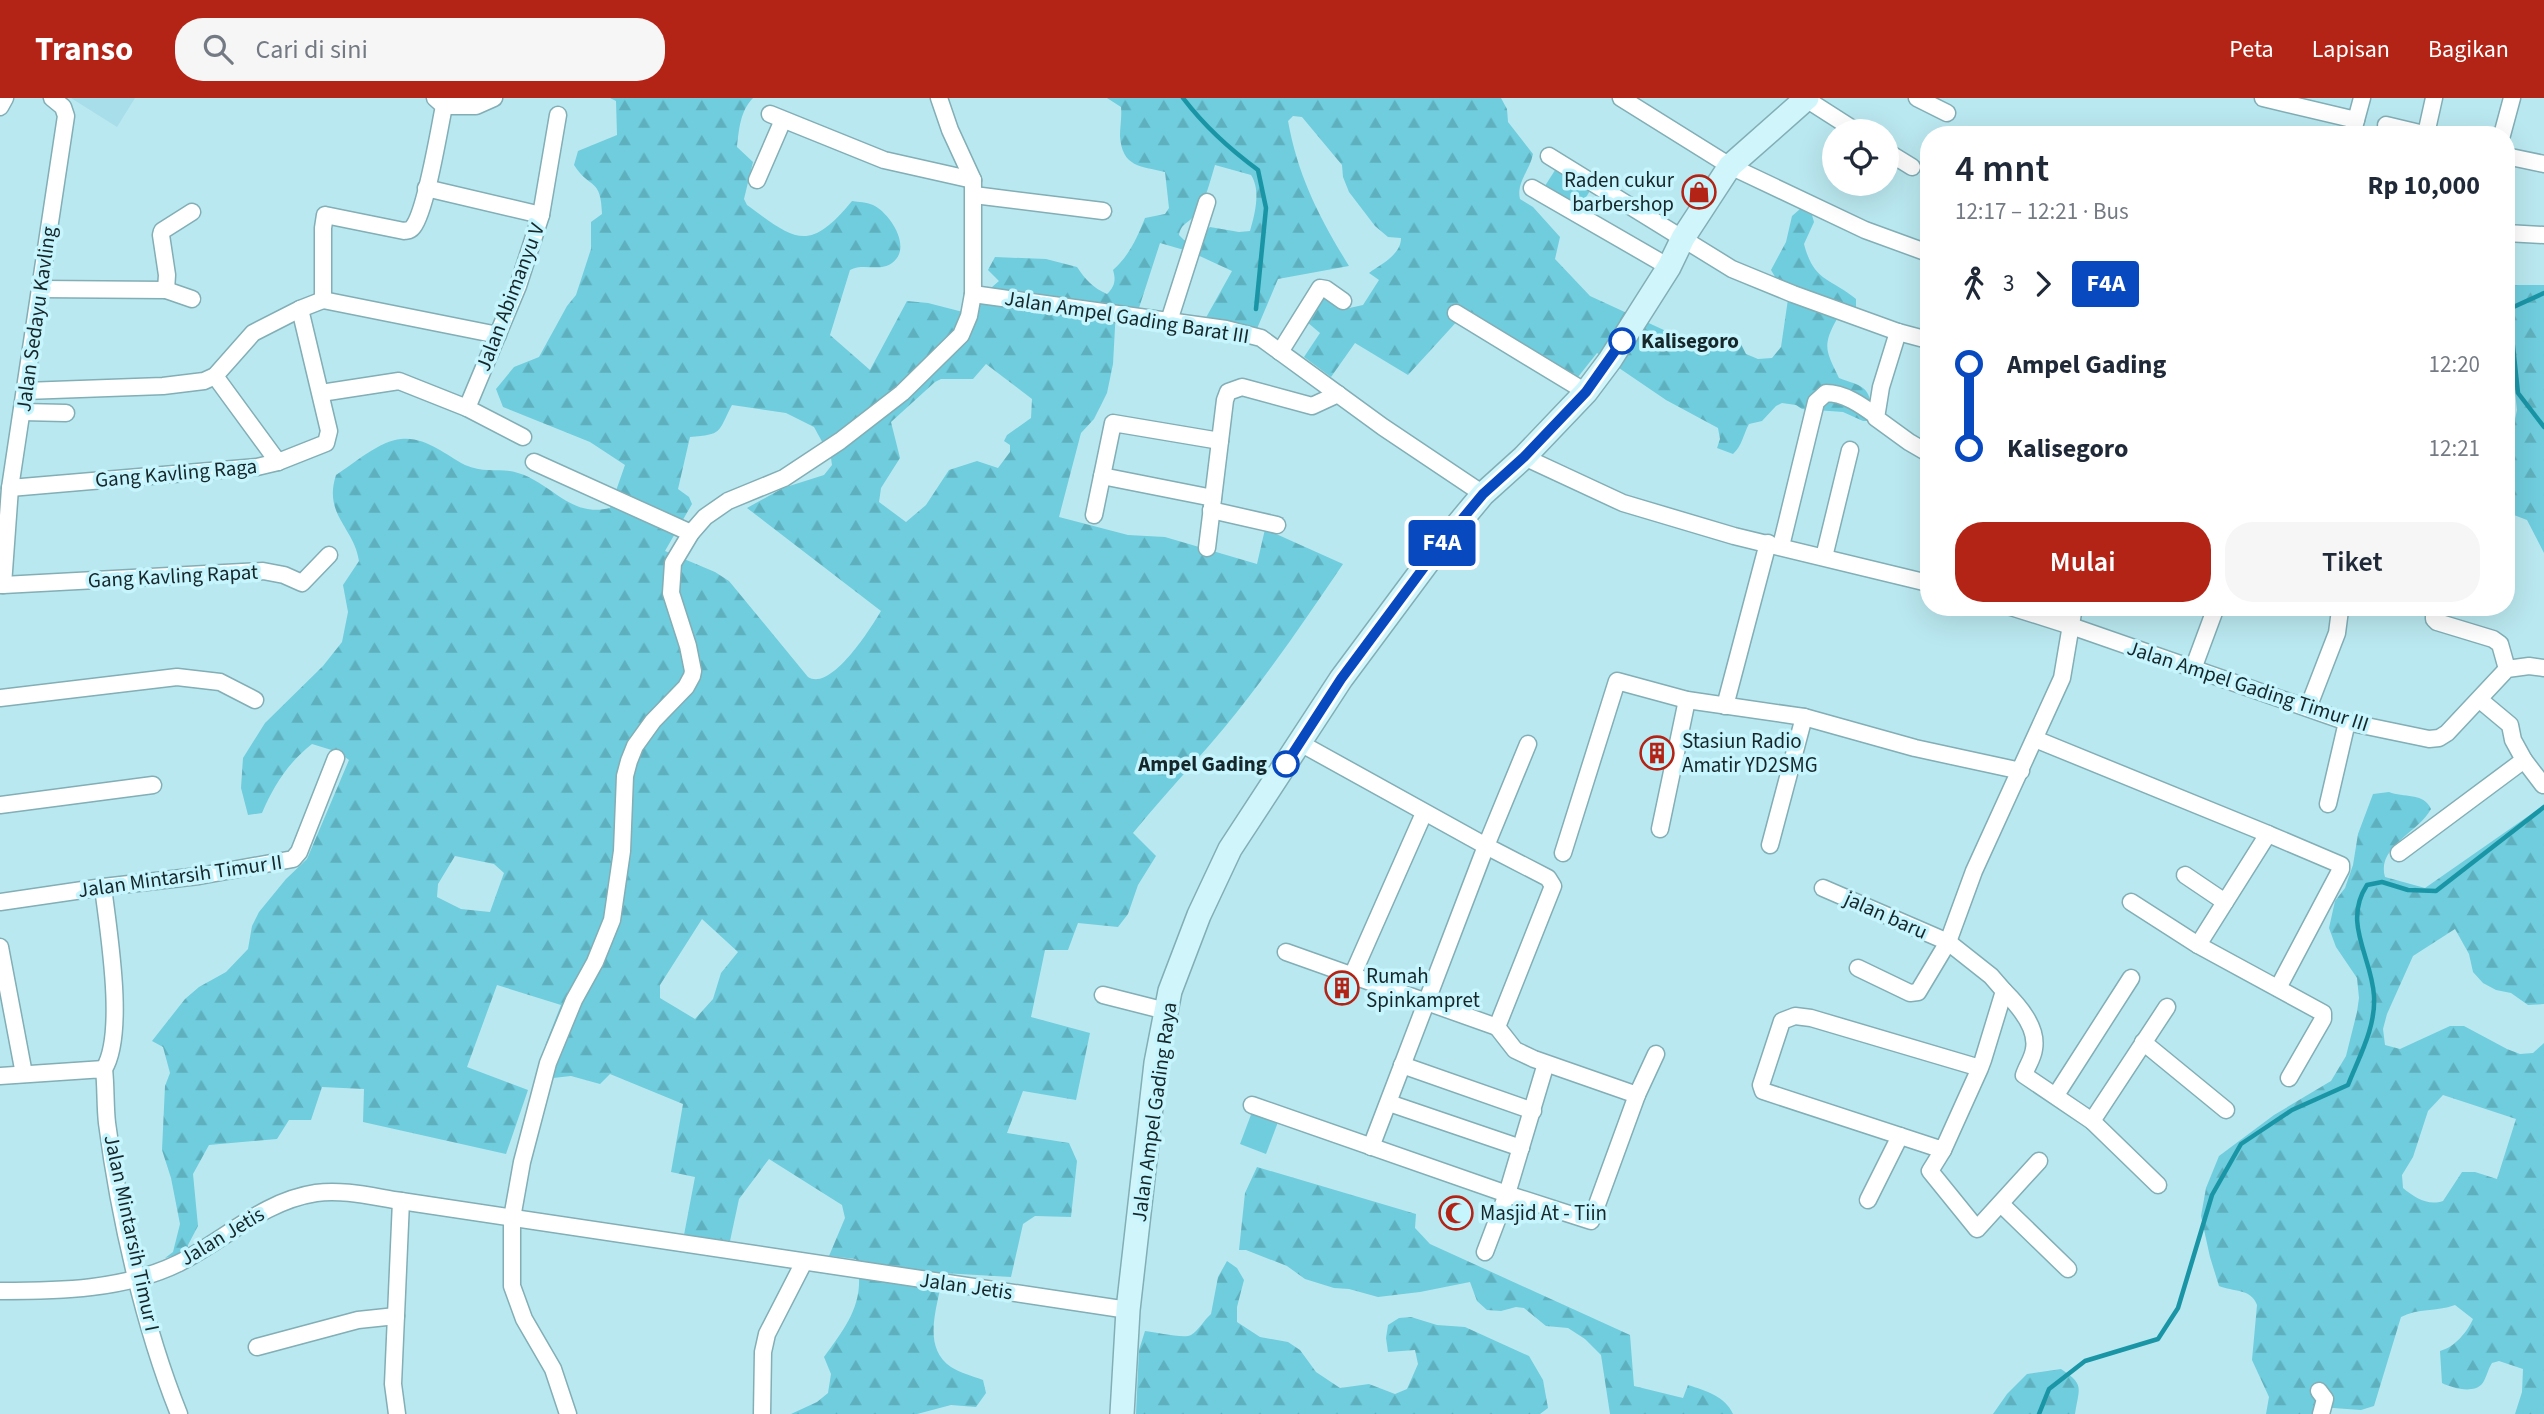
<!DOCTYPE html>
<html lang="id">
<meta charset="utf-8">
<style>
:root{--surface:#fff;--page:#f6f6f7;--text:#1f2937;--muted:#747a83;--accent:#b32416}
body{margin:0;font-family:"Source Sans 3",sans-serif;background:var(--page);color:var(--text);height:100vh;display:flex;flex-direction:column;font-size:26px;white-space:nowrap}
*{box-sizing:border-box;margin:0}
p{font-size:23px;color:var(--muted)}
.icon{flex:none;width:38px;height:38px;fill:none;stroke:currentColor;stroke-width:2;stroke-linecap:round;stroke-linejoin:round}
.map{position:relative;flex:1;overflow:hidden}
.sheet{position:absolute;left:1920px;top:28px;width:595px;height:490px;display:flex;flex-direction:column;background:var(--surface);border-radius:28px;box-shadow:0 7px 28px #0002}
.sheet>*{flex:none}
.badge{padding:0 14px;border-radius:5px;font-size:24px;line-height:46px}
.buttons{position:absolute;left:1822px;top:21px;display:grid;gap:14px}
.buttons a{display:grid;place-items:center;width:77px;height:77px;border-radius:50%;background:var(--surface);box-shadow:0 7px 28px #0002;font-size:35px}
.map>.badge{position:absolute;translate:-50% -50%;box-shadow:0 0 0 4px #fff}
.legs{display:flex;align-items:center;gap:10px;height:77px;padding:0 35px;font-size:23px}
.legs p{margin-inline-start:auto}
.headline{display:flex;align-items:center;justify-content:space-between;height:119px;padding:0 35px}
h1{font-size:38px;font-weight:600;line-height:52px}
.primary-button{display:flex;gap:14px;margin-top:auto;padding:14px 35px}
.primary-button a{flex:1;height:80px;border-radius:28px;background:var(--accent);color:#fff;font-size:28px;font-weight:600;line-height:80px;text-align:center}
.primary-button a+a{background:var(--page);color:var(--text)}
ul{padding:0 35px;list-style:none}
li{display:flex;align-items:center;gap:24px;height:84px;font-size:26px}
li i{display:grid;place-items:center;width:10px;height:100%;margin:0 9px;background:currentColor}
li i::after{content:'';width:18px;height:18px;margin:-9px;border:5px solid;border-radius:50%;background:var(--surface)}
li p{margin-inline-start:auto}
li:first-child i{background:linear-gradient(#0000 50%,currentColor 0)}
li:last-child i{background:linear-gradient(currentColor 50%,#0000 0)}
header{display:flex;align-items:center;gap:42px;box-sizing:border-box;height:98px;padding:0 35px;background:var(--accent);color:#fff}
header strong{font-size:33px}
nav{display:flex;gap:38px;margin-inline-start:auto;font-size:24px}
.search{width:490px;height:63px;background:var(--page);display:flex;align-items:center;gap:18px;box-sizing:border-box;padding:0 24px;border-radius:28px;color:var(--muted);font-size:26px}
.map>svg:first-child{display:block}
</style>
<header>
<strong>Transo</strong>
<div class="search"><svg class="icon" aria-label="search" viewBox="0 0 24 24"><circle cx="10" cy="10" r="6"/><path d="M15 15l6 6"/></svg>Cari di sini</div>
<nav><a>Peta</a><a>Lapisan</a><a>Bagikan</a></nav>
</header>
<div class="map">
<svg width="2544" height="1316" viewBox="0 0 2544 1316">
<defs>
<pattern id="forest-firs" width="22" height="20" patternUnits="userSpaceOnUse" patternTransform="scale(1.75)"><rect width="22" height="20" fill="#6fcddd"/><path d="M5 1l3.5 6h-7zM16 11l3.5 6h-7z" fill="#5fb0be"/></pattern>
</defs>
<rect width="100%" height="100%" fill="#bae8f0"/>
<path fill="#a7dee9" d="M71 0H135L117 29Z"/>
<g fill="url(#forest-firs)" fill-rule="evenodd">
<path d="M610 0H753C740 13 739 32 737 49L753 64 744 101 747 107C796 143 809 155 852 103 859 104 866 104 873 107 890 115 913 150 892 165 880 174 863 165 850 172L830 237 870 272 907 203 928 205 963 214 999 183 988 172 995 159 1046 161 1077 169C1085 181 1093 190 1107 196 1115 188 1116 182 1113 172 1129 158 1137 140 1145 120L1165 116 1169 110 1165 74C1140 68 1122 69 1120 38 1120 28 1122 19 1121 9L1107 0H1501L1507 11 1508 24 1533 56C1530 72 1516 85 1520 101L1533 109 1560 139 1555 161 1590 198 1666 233 1718 247 1738 240 1746 256 1758 261 1772 260 1781 249 1788 201 1771 172 1786 144 1792 118 1800 111 1812 117 1814 124 1804 146C1814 184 1829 179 1856 201V210L1849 221H1837C1821 249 1827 254 1839 280 1856 287 1868 286 1871 306 1872 313 1873 316 1869 323H1863L1843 314 1802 311 1796 307 1782 305 1776 308 1762 323 1749 326C1743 337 1742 348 1733 356L1717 350 1720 341 1718 330 1666 302 1597 255 1574 284 1460 220 1408 277 1355 245 1331 279 1304 259 1320 235 1307 224 1324 198 1345 211 1363 207 1379 182 1369 175C1381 166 1401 157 1401 140L1388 139 1375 128 1349 94 1343 79 1342 67 1302 19 1293 18 1288 23C1298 79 1320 121 1349 168L1278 181 1256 233 1203 225 1232 173 1191 154 1160 145 1138 213 1116 211 1113 266 1107 295 1094 321 1081 335 1059 419 1128 437 1165 439 1257 466 1265 431 1343 466C1305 522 1267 578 1224 630 1194 666 1162 699 1133 735L1156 758 1138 787 1128 816 1118 829 1078 825 1068 852H1045L1031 919 1090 935 1076 1002 1023 993 1007 1035 1069 1045 1077 1063 1071 1119 1035 1118 1023 1126 1011 1179 943 1175C939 1206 920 1248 951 1269 960 1275 973 1278 983 1282L986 1295 976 1309 951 1307 917 1316H791L817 1304 828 1295 831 1276 824 1259C847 1228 867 1202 856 1161L829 1158 845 1120 842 1107 769 1061 739 1101 730 1143 684 1137 695 1079 671 1074 683 1006 610 976 600 986 571 978 553 980 541 966 546 945 561 907 497 887 467 969 528 992 506 1056 363 1024 364 991 322 989 311 1022H289L277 1041 209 1047 193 1076 198 1128 188 1147V1154L165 1160 173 1154 180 1126 171 1080 162 1052 165 988 170 975 163 949 152 943 185 901 199 889 226 874 248 851 252 828 259 814 286 781 307 761 349 662 338 654 312 646C288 665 274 687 262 715L248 717 241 690 243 660 265 625 323 568 342 544 348 514 343 487 359 463C354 429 323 417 336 377 353 366 381 342 401 341 425 338 446 357 465 367 485 376 500 369 518 375 552 385 570 420 610 410L625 367 590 344 503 309 496 291 514 269 539 259 567 208 576 197 591 151V124L602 116C601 79 590 92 574 67L578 53 617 37 616 3ZM1215 67 1251 77C1261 92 1255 116 1250 133L1239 134 1210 129 1194 144 1184 142 1179 137C1181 125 1189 125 1196 116 1206 102 1210 83 1215 67ZM986 266 1032 301 1031 320 1007 337 1004 343 1010 347V354L998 370 977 363 949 372 926 407 906 424 879 404 881 390 900 360 891 324 935 284 941 281H973ZM732 307 786 315 814 329 831 360 832 367 824 377 783 390 747 410 881 513C871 530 831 594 808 579L729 483 715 474 665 453 692 406 689 399 678 391 690 339C723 336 717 336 732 307ZM455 758 494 766 504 775 490 814 461 811 437 799 438 786ZM702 821 738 854 721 875 713 901 695 921 660 900V887Z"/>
<path d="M2506 187H2544V455L2527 422 2506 414V332L2513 330 2517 312 2512 268H2506Z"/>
<path d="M2389 694C2403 700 2424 694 2431 711 2419 734 2376 749 2385 779L2425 790 2544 707V906L2528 907 2511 895 2496 892 2483 885 2473 874 2469 856 2455 831 2413 858 2387 916 2383 931 2385 947 2400 951 2450 928H2464L2507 951 2520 956 2533 955 2544 945V1316H2515L2522 1294 2523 1271 2499 1263 2492 1265C2488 1271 2486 1281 2482 1286 2473 1296 2452 1290 2442 1285L2440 1253C2455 1249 2467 1234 2473 1221L2455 1207C2436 1214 2418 1210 2401 1219L2374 1308 2361 1312 2319 1309 2316 1316H2266L2269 1299 2252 1262 2257 1207C2251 1190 2233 1194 2219 1188L2210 1159 2201 1118 2206 1090 2219 1058 2274 1017 2331 983 2346 958 2357 914 2359 900 2357 880 2336 849 2329 830 2335 803 2345 790 2353 767 2358 736 2373 696ZM2443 997 2516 1021 2497 1081 2475 1074H2462L2443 1103C2428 1108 2415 1100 2403 1090L2402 1077 2413 1059 2428 1013Z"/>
<path d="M1257 1069 1416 1116 1415 1130 1430 1146 1630 1237 1634 1288 1683 1300 1688 1287C1706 1293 1725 1298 1733 1316H1610L1601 1257 1585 1241 1568 1230 1546 1228 1524 1210 1516 1209 1501 1213 1487 1212 1477 1203 1470 1184 1420 1194 1378 1199 1349 1191 1334 1190 1305 1181 1287 1168 1246 1152H1239L1245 1095Z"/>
<path d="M1227 1163 1237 1170 1244 1182 1237 1209V1224L1260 1239 1288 1244 1300 1252 1316 1274 1340 1290 1369 1286 1395 1296 1407 1291 1418 1266 1415 1252 1388 1254 1386 1240 1388 1227 1399 1220 1411 1219 1437 1227 1465 1229 1529 1258 1543 1282 1548 1310 1540 1316H1136L1139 1252 1145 1233C1156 1234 1184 1241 1191 1237 1199 1232 1204 1222 1211 1216L1218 1179Z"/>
<path d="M2061 1271C2085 1287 2079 1289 2075 1316H1993L2007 1296 2027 1276Z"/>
</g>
<g fill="#6fcddd">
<path d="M1559 66 1593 88 1578 112 1543 91Z"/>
<path d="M1252 1014 1278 1024 1266 1056 1240 1046Z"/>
</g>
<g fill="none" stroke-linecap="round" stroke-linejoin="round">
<g stroke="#1a95a6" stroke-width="4.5">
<path d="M1183 0C1205 29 1228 50 1258 72L1266 110 1256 211"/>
<path d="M2544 195 2509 211 2518 295 2544 329"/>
<path d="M2039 1316 2049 1291 2085 1263 2158 1241 2178 1210 2212 1097 2241 1046 2292 1012 2348 987C2359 959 2376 929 2374 898 2372 859 2342 825 2367 787L2382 784 2408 792 2436 793 2544 709"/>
</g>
<defs>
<g id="street">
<path d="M1621 0 1730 68 1865 132 1928 155"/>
<path d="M1917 0 1947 15"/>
<path d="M2263 0 2356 22"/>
<path d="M1806 1 1856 33"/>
<path d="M444 8H476L494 0"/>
<path d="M0 9 5 0"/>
<path d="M770 16 884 62 973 82"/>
<path d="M2386 27 2428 37"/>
<path d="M2426 36 2434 0"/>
<path d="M2352 37 2362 0"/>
<path d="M2502 37 2512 0"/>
<path d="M1886 53 1912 69"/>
<path d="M1549 58 1732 171 1793 196 1898 234 1928 242"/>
<path d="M2506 58 2544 66"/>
<path d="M757 82 783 22"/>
<path d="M426 90 541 117"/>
<path d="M1532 90 1669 169"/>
<path d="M974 97 1103 113"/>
<path d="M2506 135 2544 137"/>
<path d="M40 191 166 192 192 201"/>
<path d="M166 192 167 177 161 137 162 133 192 114"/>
<path d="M973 196 1226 231 1261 240 1383 329 1483 396"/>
<path d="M323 202V130L325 117 404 133C409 132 410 133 413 129 426 113 439 32 444 8L435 0"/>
<path d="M323 202 498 237"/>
<path d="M1456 215 1586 294"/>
<path d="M1169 223 1207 104"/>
<path d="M1898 234 1881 289 1876 320 1909 344 1928 355"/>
<path d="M1280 254 1320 190 1326 191 1343 203"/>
<path d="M215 278 278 364"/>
<path d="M25 293 163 288 204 283 215 278 253 235 300 211"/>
<path d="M321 295 399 283 467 310 518 188 541 117 558 17"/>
<path d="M467 310 523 339"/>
<path d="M22 314 66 315"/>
<path d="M1524 359 1623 405 1734 438 1928 485"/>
<path d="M534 364 691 435"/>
<path d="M1102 378 1213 400"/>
<path d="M10 390 257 369 278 364 326 345 329 333 300 211 323 202"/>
<path d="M1211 412 1277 427"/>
<path d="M1094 417 1113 325 1220 343"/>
<path d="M1781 448 1816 304 1826 295C1844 295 1861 307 1875 317"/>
<path d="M1207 450 1225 302 1228 294 1242 289 1312 308 1338 296"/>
<path d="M1824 459 1850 352"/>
<path d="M0 487H3L10 390 66 18 63 9 52 0"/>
<path d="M3 487 263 473 284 477 302 485 329 457"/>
<path d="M2011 509 2071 528 2347 624 2429 641 2439 640 2447 635 2507 571 2529 568 2544 570"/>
<path d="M2434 509V521L2437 524 2493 541 2500 546 2507 571"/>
<path d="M2193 571 2216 509"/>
<path d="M0 600 177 579 220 584 255 602"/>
<path d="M1725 608 1768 445"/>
<path d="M2308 610 2337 535 2340 512"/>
<path d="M2035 641 2268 736 2198 847"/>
<path d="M1300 645 1486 748 1371 1049"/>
<path d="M2524 662 2543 687"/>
<path d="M2328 706 2347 624"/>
<path d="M0 707 153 687"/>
<path d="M1660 731 1687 602"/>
<path d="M2268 736 2341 767V771L2278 890"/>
<path d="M1770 747 1804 619"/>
<path d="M1563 755 1617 583 1687 602 1804 619 1915 650 2021 673"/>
<path d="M2399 755 2524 662 2513 642 2510 627 2480 602"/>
<path d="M2185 777 2225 804"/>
<path d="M103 789C108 831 126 935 104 971"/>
<path d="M1823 790 1948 844 1991 878 2004 893 1983 962 1980 970 1943 1052 1763 993 1761 987 1782 923 1795 918 1811 920 1980 970"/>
<path d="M0 804 103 789 199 778 293 761 299 754 336 660"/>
<path d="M2131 804 2198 847 2323 915V921L2289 980"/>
<path d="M0 849 24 976"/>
<path d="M1286 854 1497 929"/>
<path d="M1858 870 1910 895 1918 894 1948 844 1974 773 2062 580 2074 509"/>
<path d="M1352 878 1424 715"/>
<path d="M2004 893C2018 907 2038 929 2034 951 2033 960 2027 968 2024 977L2092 1023 2158 1087"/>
<path d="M1103 897 1166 913"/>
<path d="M1497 929 1553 788 1548 780 1486 748 1528 646"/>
<path d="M1497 929 1515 952 1534 961 1637 997 1656 956"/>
<path d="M2143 944 2226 1012"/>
<path d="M1402 967 1533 1013"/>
<path d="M0 978 104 971C106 989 105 1007 107 1025 119 1118 144 1229 179 1316"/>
<path d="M2056 997 2131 880"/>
<path d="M1389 1005 1521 1050"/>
<path d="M1252 1007 1507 1096 1591 1123 1637 997"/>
<path d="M2092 1023 2167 909"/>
<path d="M1943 1052 1930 1073 1977 1131 2039 1063"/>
<path d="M1868 1102 1900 1038"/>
<path d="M2001 1106 2068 1171"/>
<path d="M1485 1154 1507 1096 1544 972"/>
<path d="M0 1193C59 1193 124 1192 179 1165 225 1142 263 1103 316 1095 343 1091 374 1099 401 1103L1128 1212"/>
<path d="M257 1249 358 1222 396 1218"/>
<path d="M2319 1293 2325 1301 2321 1316"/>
<path d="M397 1316 393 1286 401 1103"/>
<path d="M568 1316 553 1271 524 1221 512 1188V1120L522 1064 548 965 574 902 595 864 612 822 622 753 625 678 629 663 635 648 653 623 686 589 692 578 693 573 688 548 671 495 673 465 691 435 705 419 728 403 784 380 840 343 902 295 961 237 969 218 973 196V82L950 32 939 0"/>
<path d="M762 1316 763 1254 767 1236 804 1164"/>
</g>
<path id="secondary" d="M1122 1316 1128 1212 1156 965 1170 893 1199 817 1230 751 1341 581 1439 449 1483 396 1524 359 1586 294 1610 262 1669 169 1683 140 1730 68 1807 0"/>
</defs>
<use href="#street" stroke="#82aeb6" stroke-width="19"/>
<use href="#secondary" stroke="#82aeb6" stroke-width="26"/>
<use href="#street" stroke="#fff" stroke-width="16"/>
<use href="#secondary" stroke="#d0f6fc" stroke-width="23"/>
</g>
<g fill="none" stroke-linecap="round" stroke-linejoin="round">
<defs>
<path id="line-1" d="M1286 666 1341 581 1439 449 1483 396 1524 359 1586 294 1622 243"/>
</defs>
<use href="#line-1" stroke="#fff" stroke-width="16"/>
<use href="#line-1" stroke="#0849c0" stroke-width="10"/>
</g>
<defs>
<symbol id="shop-ring" viewBox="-11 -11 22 22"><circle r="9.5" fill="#c7f5fe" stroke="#b32416" stroke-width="1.5"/><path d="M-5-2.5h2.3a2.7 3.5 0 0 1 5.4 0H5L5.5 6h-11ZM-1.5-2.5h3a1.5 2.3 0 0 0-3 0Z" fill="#b32416"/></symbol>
<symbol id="building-ring" viewBox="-11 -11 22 22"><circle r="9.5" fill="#c7f5fe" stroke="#b32416" stroke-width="1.5"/><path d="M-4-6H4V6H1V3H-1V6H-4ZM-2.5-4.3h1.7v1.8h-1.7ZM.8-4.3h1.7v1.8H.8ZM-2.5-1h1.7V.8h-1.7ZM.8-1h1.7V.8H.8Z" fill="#b32416"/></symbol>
<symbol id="mosque-ring" viewBox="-11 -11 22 22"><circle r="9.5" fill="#c7f5fe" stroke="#b32416" stroke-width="1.5"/><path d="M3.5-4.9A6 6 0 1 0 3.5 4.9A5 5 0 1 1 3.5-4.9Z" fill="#b32416"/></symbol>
</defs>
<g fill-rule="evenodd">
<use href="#shop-ring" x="1680" y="75" width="38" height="38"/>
<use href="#building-ring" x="1638" y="636" width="38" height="38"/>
<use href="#building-ring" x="1323" y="871" width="38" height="38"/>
<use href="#mosque-ring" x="1437" y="1096" width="38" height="38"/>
</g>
<g fill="#fff" stroke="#0849c0" stroke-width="3.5">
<circle cx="1622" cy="243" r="12"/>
<circle cx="1286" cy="666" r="12"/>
</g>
<g text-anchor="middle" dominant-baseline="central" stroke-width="7" stroke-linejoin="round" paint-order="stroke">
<g font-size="21" fill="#15272a" stroke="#c7f5fe" text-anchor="start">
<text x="1674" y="82" text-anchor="end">Raden cukur<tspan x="1674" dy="24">barbershop</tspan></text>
<text x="1682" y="643">Stasiun Radio<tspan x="1682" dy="24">Amatir YD2SMG</tspan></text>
<text x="1366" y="878">Rumah<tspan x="1366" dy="24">Spinkampret</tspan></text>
<text x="1480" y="1115">Masjid At - Tiin</text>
</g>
<g font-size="21" fill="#15272a" stroke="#c7f5fe">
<text transform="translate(510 199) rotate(-69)">Jalan Abimanyu V</text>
<text transform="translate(1127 219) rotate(9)">Jalan Ampel Gading Barat III</text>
<text transform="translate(36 221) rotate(-82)">Jalan Sedayu Kavling</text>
<text transform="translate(176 375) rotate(-5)">Gang Kavling Raga</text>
<text transform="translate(173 478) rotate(-3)">Gang Kavling Rapat</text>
<text transform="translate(2248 588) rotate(18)">Jalan Ampel Gading Timur III</text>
<text transform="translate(180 778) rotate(-8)">Jalan Mintarsih Timur II</text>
<text transform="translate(1886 817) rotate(24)">jalan baru</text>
<text transform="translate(1154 1014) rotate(-82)">Jalan Ampel Gading Raya</text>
<text transform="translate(132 1135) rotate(78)">Jalan Mintarsih Timur I</text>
<text transform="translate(222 1138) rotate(-31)">Jalan Jetis</text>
<text transform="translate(966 1188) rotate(8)">Jalan Jetis</text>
</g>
<g font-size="21" font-weight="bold" fill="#15272a" stroke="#c7f5fe" text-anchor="start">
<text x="1641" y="243">Kalisegoro</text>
<text x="1267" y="666" text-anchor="end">Ampel Gading</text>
</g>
</g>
</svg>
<div class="buttons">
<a><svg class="icon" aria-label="locate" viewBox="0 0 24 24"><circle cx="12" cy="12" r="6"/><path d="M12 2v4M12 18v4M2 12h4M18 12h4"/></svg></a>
</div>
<b class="badge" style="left:1442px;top:445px;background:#0849c0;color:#fff">F4A</b>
<section class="sheet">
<div class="headline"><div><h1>4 mnt</h1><p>12:17 – 12:21 · Bus</p></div><b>Rp 10,000</b></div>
<div class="legs"><svg class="icon" aria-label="walk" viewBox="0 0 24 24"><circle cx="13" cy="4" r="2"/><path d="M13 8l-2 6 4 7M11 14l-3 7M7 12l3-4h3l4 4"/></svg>3<svg class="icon" aria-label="forward" viewBox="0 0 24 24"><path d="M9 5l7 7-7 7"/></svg><b class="badge" style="background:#0849c0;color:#fff">F4A</b></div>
<ul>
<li><i style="color:#0849c0"></i><b>Ampel Gading</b><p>12:20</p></li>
<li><i style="color:#0849c0"></i><b>Kalisegoro</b><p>12:21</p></li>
</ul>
<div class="primary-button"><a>Mulai</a><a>Tiket</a></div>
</section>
</div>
